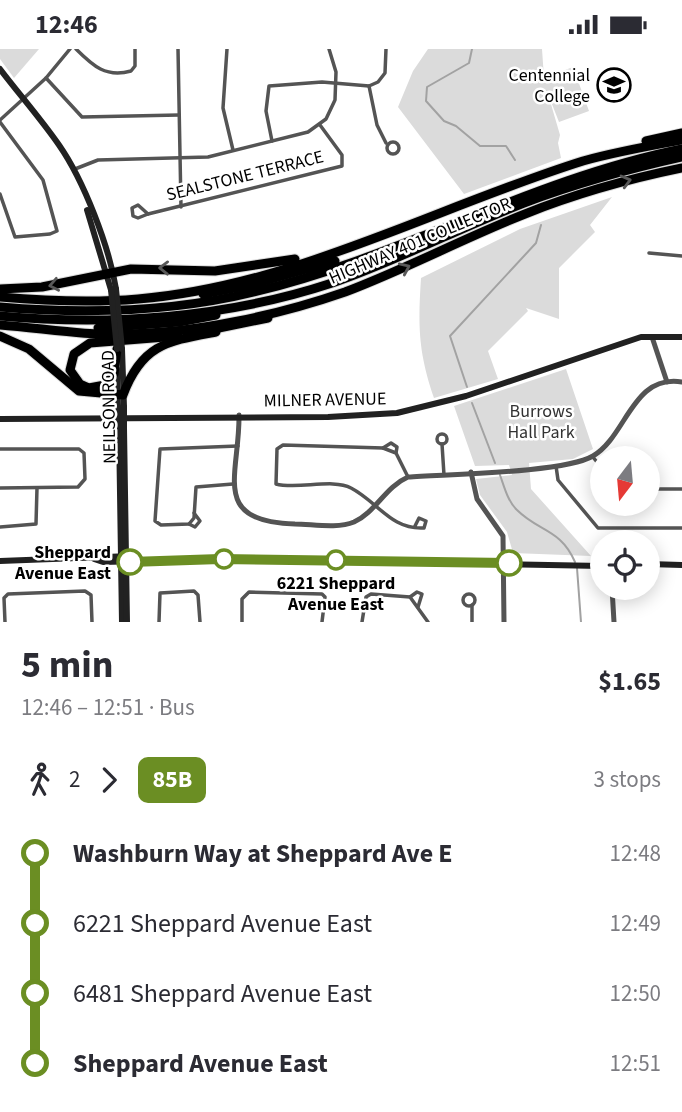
<!DOCTYPE html>
<meta charset="utf-8">
<style>
:root{--surface:#fff;--page:#f2f2f3;--text:#2b2b33;--muted:#7c7c81}
body{margin:0;font-family:"Source Sans 3",sans-serif;background:var(--page);color:var(--text);height:100vh;display:flex;flex-direction:column;font-size:26px;white-space:nowrap}
*{box-sizing:border-box;margin:0}
p{font-size:23px;color:var(--muted)}
.icon{flex:none;width:38px;height:38px;fill:none;stroke:currentColor;stroke-width:2;stroke-linecap:round;stroke-linejoin:round}
.map{position:relative;height:573px;overflow:hidden}
.panel{display:flex;flex-direction:column;background:var(--surface);flex:1}
.panel>*{flex:none}
.badge{padding:0 14px;border-radius:10px;font-size:24px;line-height:46px}
.needle{width:46px;rotate:196deg}
.buttons{position:absolute;left:590px;top:397px;display:grid;gap:14px}
.buttons a{display:grid;place-items:center;width:70px;height:70px;border-radius:50%;background:var(--surface);box-shadow:0 4px 18px #0003;font-size:35px}
.map>.badge{position:absolute;translate:-50% -50%;box-shadow:0 0 0 4px #fff}
.legs{display:flex;align-items:center;gap:10px;height:77px;padding:0 21px;font-size:23px}
.legs p{margin-inline-start:auto}
.headline{display:flex;align-items:center;justify-content:space-between;height:119px;padding:0 21px}
h1{font-size:38px;font-weight:700;line-height:52px}
ul{padding:0 21px;list-style:none}
li{display:flex;align-items:center;gap:24px;height:70px;font-size:26px}
li i{display:grid;place-items:center;width:10px;height:100%;margin:0 9px;background:currentColor}
li i::after{content:'';width:18px;height:18px;margin:-9px;border:5px solid;border-radius:50%;background:var(--surface)}
li p{margin-inline-start:auto}
li:first-child i{background:linear-gradient(#0000 50%,currentColor 0)}
li:last-child i{background:linear-gradient(currentColor 50%,#0000 0)}
.status{display:flex;justify-content:space-between;align-items:center;height:49px;padding:0 35px;background:var(--surface);direction:ltr}
.status svg{height:19px;fill:currentColor}
.map>svg:first-child{display:block}
</style>
<div class="status"><b>12:46</b><svg viewBox="0 0 49 12"><path d="M0 12V9h3v3zM5 12V6h3v6zM10 12V3h3v9zM15 12V0h3v12zM26 1h20v11H26zM47 4h2v5h-2z"/></svg></div>
<div class="map">
<svg width="682" height="573" viewBox="0 0 682 573">
<rect width="100%" height="100%" fill="#fff"/>
<g fill="#dbdbdb">
<path d="M0 0H39L14 29 0 10Z"/>
<path d="M428 0H542L544 29 573 18 589 62 559 73 548 45 560 86 558 94 561 109 464 145 398 58 413 22Z"/>
<path d="M612 148 590 176 595 183 559 219V270L526 259 528 262 488 302 498 330 434 349C418 302 418 277 421 229L520 180Z"/>
<path d="M566 320 593 400 573 410 529 414 531 440 591 507 513 504 507 483 480 446 476 430 512 426 509 416 475 417 454 357Z"/>
</g>
<g fill="none" stroke-linecap="round" stroke-linejoin="round">
<g stroke="#a2a2a2" stroke-width="2">
<path d="M472 0 469 14 427 38 426 52 444 72 456 77 480 97H506L515 111"/>
<path d="M467 338 450 287 536 194 541 176"/>
<path d="M472 354 495 414"/>
<path d="M500 426C504 437 508 453 517 461 539 483 561 480 575 513"/>
<path d="M577 519 581 573"/>
</g>
<defs>
<g id="motorway">
<path d="M646 92 682 84"/>
<path d="M0 240 42 238 131 220 215 222 295 210"/>
<path d="M203 245 250 236 335 212"/>
<path d="M0 248C46 252 92 254 138 250 294 237 436 158 583 112 615 103 649 97 682 91"/>
<path d="M0 258C83 265 173 263 254 243 401 208 533 130 682 100"/>
<path d="M0 267C110 277 226 269 332 234 397 212 459 179 524 154 575 135 628 120 682 108"/>
<path d="M0 276C42 279 85 287 127 285 196 284 279 266 345 243 406 220 464 189 525 165 575 145 628 130 682 119"/>
<path d="M98 279 179 273 216 266"/>
<path d="M209 281 268 269"/>
<path d="M0 287 29 300 79 342 123 346C142 295 168 292 216 283"/>
<path d="M117 300 114 325 105 336 89 339 80 335 70 321 74 305 90 294 178 287"/>
</g>
</defs>
<use href="#motorway" stroke="#dbdbdb" stroke-width="11"/>
<g stroke="#545454" stroke-width="3.5">
<path d="M76 0C93 17 106 29 131 22L135 17V0"/>
<path d="M178 0 181 158"/>
<path d="M227 0 223 59 233 101"/>
<path d="M46 29 82 68 179 66"/>
<path d="M369 37 377 76 386 94"/>
<path d="M0 71 46 29 70 0"/>
<path d="M0 73 43 131 57 182 50 185 15 188 0 145"/>
<path d="M272 92 266 62 269 37 322 33 369 37 378 33 385 24 386 0"/>
<circle cx="393" cy="99" r="6"/>
<path d="M75 120 98 111 208 108 308 83 326 70 335 51 336 23 329 0"/>
<path d="M138 156 148 165 138 169 133 167 132 159Z"/>
<path d="M148 165 342 117V106L320 76"/>
<path d="M649 204 682 207"/>
<circle cx="442" cy="390" r="5"/>
<path d="M442 395 444 426"/>
<path d="M383 399 391 394 397 398 396 404"/>
<path d="M0 400H79L84 404 85 430 78 438 0 439"/>
<path d="M592 407 602 419"/>
<path d="M556 417 558 431 598 479H682"/>
<path d="M408 428 396 404 383 399 283 396 277 400 276 435C297 441 333 429 351 439 378 453 391 481 424 479L426 472 419 469 415 477"/>
<path d="M233 435 196 438 194 469 189 475 161 476 155 472 160 400 238 397"/>
<path d="M648 440H682"/>
<path d="M189 475 195 478 200 472 194 464"/>
<path d="M0 478 36 475 37 439"/>
<circle cx="469" cy="551" r="6"/>
<path d="M410 548 417 543 422 545 418 558"/>
<path d="M5 573 4 549 8 545 85 542 91 546 92 573"/>
<path d="M159 573 160 544 194 542 198 546 200 573"/>
<path d="M242 573V550L249 543 322 545 325 548 322 573"/>
<path d="M362 573 366 548 371 545 410 548 428 573"/>
<path d="M472 573V556"/>
</g>
<g stroke="#545454" stroke-width="5">
<path d="M652 288 667 333"/>
<path d="M239 366C240 425 209 473 295 475 312 475 337 480 354 473 376 463 385 438 408 428 447 425 564 424 593 407 627 387 632 325 682 333"/>
<path d="M471 423 477 450 503 487 504 573"/>
<path d="M612 539 614 573"/>
</g>
<g stroke="#212121" stroke-width="6">
<path d="M0 20C19 45 41 70 59 96 84 132 109 197 116 240"/>
<path d="M87 161 111 241"/>
<path d="M122 300 124 358"/>
<path d="M117 320 118 358"/>
<path d="M0 370 328 368 397 364 466 347 641 288H682"/>
<path d="M119 379 122 573"/>
<path d="M124 379 127 573"/>
<path d="M94 510 103 513 220 510 602 517"/>
<path d="M0 512 131 507 152 510"/>
<path d="M648 515 682 516"/>
</g>
<use href="#motorway" stroke="#000" stroke-width="9"/>
<g stroke="#212121" stroke-width="6">
<path d="M116 240 122 300"/>
<path d="M111 241 117 300"/>
<path d="M118 358 119 379"/>
<path d="M124 358V379"/>
</g>
</g>
<defs><path id="oneway-chevron" d="M-2-3.5L2.5 0L-2 3.5" fill="none" stroke-width="1.6" stroke-linecap="round" stroke-linejoin="round" transform="scale(1.75)"/></defs>
<g stroke="#595959">
<use href="#oneway-chevron" transform="translate(626 132) rotate(-15)"/>
<use href="#oneway-chevron" transform="translate(164 219) rotate(-179)"/>
<use href="#oneway-chevron" transform="translate(405 219) rotate(-24)"/>
<use href="#oneway-chevron" transform="translate(54 236) rotate(169)"/>
</g>
<g fill="none" stroke-linecap="round" stroke-linejoin="round">
<defs>
<path id="line-1" d="M130 513 220 510 509 514"/>
</defs>
<use href="#line-1" stroke="#fff" stroke-width="16"/>
<use href="#line-1" stroke="#6b8e23" stroke-width="10"/>
</g>
<defs>
<symbol id="university-ring" viewBox="-11 -11 22 22"><circle r="9.5" fill="#fff" stroke="#000" stroke-width="1.5"/><path d="M0-5L7-2L0 1L-7-2ZM-4 1L0 2.5L4 1V4Q0 6-4 4Z" fill="#000"/></symbol>
</defs>
<g fill-rule="evenodd">
<use href="#university-ring" x="595" y="17" width="38" height="38"/>
</g>
<g fill="#fff" stroke="#6b8e23" stroke-width="3.5">
<circle cx="224" cy="510" r="9"/>
<circle cx="336" cy="511" r="9"/>
<circle cx="130" cy="513" r="12"/>
<circle cx="509" cy="514" r="12"/>
</g>
<g text-anchor="middle" dominant-baseline="central" stroke-width="5" stroke-linejoin="round" paint-order="stroke">
<g font-size="18" fill="#000" stroke="#fff" text-anchor="end">
<text x="590" y="26">Centennial<tspan x="590" dy="21">College</tspan></text>
</g>
<g font-size="18" fill="#000" stroke="#fff">
<text transform="translate(245 127) rotate(-14)">SEALSTONE TERRACE</text>
<text transform="translate(420 192) rotate(-23)">HIGHWAY 401 COLLECTOR</text>
<text transform="translate(325 351) rotate(-1)">MILNER AVENUE</text>
<text transform="translate(109 358) rotate(-91)">NEILSON ROAD</text>
</g>
<g font-size="18" fill="#323232" stroke="#fff">
<text x="541" y="362">Burrows<tspan x="541" dy="21">Hall Park</tspan></text>
</g>
<g font-size="18" font-weight="bold" fill="#000" stroke="#fff" text-anchor="end">
<text x="111" y="503">Sheppard<tspan x="111" dy="21">Avenue East</tspan></text>
<text x="336" y="534" text-anchor="middle">6221 Sheppard<tspan x="336" dy="21">Avenue East</tspan></text>
</g>
</g>
</svg>
<div class="buttons">
<a><svg class="needle" viewBox="-14 -14 28 28"><path d="M0-13l5 13h-10z" fill="#e53935"/><path d="M0 13l5-13h-10z" fill="#7c7c81"/></svg></a>
<a><svg class="icon" aria-label="locate" viewBox="0 0 24 24"><circle cx="12" cy="12" r="6"/><path d="M12 2v4M12 18v4M2 12h4M18 12h4"/></svg></a>
</div>
</div>
<section class="panel">
<div class="headline"><div><h1>5 min</h1><p>12:46 – 12:51 · Bus</p></div><b>$1.65</b></div>
<div class="legs"><svg class="icon" aria-label="walk" viewBox="0 0 24 24"><circle cx="13" cy="4" r="2"/><path d="M13 8l-2 6 4 7M11 14l-3 7M7 12l3-4h3l4 4"/></svg>2<svg class="icon" aria-label="forward" viewBox="0 0 24 24"><path d="M9 5l7 7-7 7"/></svg><b class="badge" style="background:#6b8e23;color:#fff">85B</b><p>3 stops</p></div>
<ul>
<li><i style="color:#6b8e23"></i><b>Washburn Way at Sheppard Ave E</b><p>12:48</p></li>
<li><i style="color:#6b8e23"></i><span>6221 Sheppard Avenue East</span><p>12:49</p></li>
<li><i style="color:#6b8e23"></i><span>6481 Sheppard Avenue East</span><p>12:50</p></li>
<li><i style="color:#6b8e23"></i><b>Sheppard Avenue East</b><p>12:51</p></li>
</ul>
</section>
